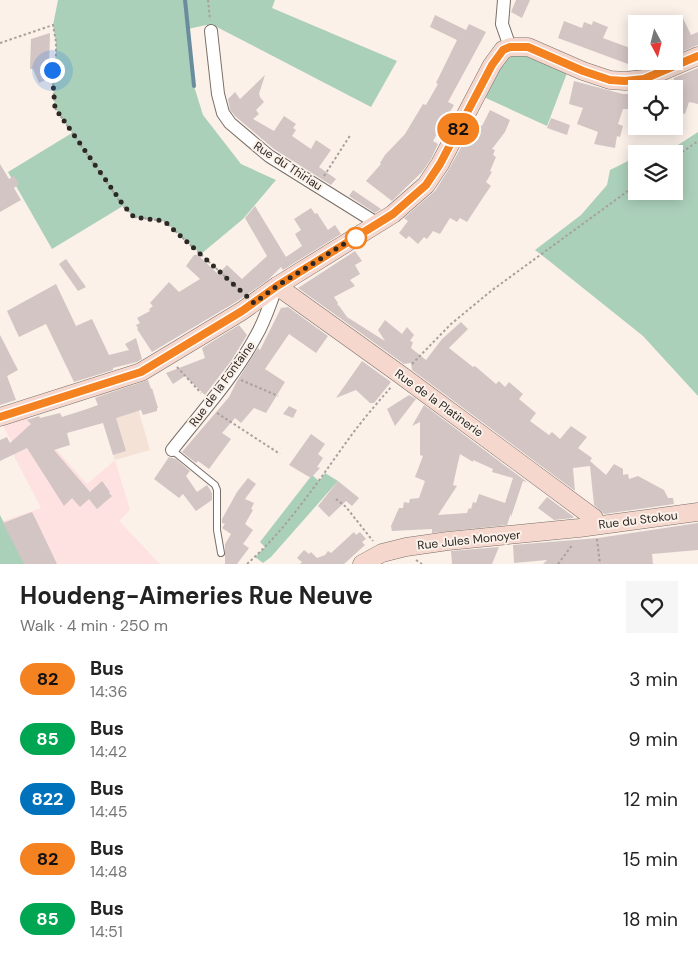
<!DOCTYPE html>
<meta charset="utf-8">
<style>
:root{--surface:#fff;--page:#f6f6f6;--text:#222;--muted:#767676}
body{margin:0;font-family:"DM Sans",sans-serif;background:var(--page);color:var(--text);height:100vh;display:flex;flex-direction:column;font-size:19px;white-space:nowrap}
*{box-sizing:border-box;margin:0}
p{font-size:16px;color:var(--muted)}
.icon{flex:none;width:28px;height:28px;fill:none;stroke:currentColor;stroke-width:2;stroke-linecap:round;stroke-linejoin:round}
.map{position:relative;height:564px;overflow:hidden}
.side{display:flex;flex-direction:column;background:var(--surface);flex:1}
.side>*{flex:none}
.badge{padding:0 10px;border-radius:16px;font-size:18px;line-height:32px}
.needle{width:32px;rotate:173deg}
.fabs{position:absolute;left:628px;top:15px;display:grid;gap:10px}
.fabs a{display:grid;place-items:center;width:55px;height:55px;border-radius:0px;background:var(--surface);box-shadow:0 2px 12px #0003;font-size:25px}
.you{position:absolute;width:25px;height:25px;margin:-12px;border:4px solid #fff;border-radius:50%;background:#1a73e8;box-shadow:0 0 0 8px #1a73e833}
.map>.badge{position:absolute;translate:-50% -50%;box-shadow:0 0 0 2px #fff}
.round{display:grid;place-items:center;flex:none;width:52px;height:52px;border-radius:0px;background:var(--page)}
.overview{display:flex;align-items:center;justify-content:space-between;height:85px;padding:0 20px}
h1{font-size:24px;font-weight:700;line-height:38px}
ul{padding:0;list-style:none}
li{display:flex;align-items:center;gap:15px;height:60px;padding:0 20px}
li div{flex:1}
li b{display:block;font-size:19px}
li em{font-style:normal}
li .badge{min-width:55px;font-weight:700;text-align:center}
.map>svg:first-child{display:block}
</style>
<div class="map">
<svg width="698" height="564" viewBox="0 0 698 564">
<rect width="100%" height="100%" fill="#fbf1e9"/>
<path fill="#fde2e1" d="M21 410 87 484 115 460 130 510 119 521 160 564H25L3 521 41 508 13 454 17 452 0 420Z"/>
<path fill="#f4e2d6" d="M129 377 150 450 115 460 93 388Z"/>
<g fill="#abd0ba">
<path d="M58 0H275L272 8 397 61 371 107 211 24 188 29 194 86 203 115 241 164 276 180 243 219 201 254 164 221 134 217 123 206 52 249 8 172 72 133 55 108 52 70 56 55V42L53 25Z"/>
<path d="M503 50 570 65 547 126 477 94Z"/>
<path d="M698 132V396L643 336 548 260 535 250 581 215 607 185 610 170 636 157V191H674V154H664Z"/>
<path d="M325 473 338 481 271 557 263 563 255 557 265 547 260 542 312 475 319 481Z"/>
<path d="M0 515 3 521 25 564H0Z"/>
</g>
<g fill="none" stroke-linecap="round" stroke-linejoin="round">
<path stroke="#6a8d9d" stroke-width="4" d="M185 0 194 86"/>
</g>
<g fill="#d3c5c4" fill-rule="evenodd">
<path d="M516 0H530L522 18 511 12Z"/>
<path d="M435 15 466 30 469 24 486 32 448 102 454 105 433 141 438 144 431 159 422 172 392 201 366 181 381 164 380 163 385 155 405 134 423 104 426 105 438 84 436 83 457 40 430 27Z"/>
<path d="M682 16 691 35 698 32V45L674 55V20Z"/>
<path d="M564 21 582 28 584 22 592 25 593 21 608 27 603 38 630 48 636 47V67L558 38Z"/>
<path d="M50 33 49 68 52 77 39 83 33 69H30L31 39Z"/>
<path d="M698 68V104L689 102 685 114 674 110V89H653V87L667 81 674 80V78Z"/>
<path d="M265 75 259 94 260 97 264 102 256 110 259 114 253 119 274 131 284 116 296 124 293 128 296 130 292 136 311 149 316 140 331 150 319 167 336 179 331 185 274 149 236 117 230 110 228 99 235 92 240 99Z"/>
<path d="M574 81 623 94H636V109H623L618 124 623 126 620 137 617 136 615 148 594 144 598 132 577 124 583 108 569 104Z"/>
<path d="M490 110 510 120 505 132 492 149 495 150 493 155 496 157 490 171 492 172 486 182 491 186 484 196 467 222 460 218 457 222 450 218 440 234 433 231 427 239 424 237 418 244 409 236 406 239 399 233 408 221 404 218 435 191 449 169 475 122 482 126Z"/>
<path d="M551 118 570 125 567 135 547 128Z"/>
<path d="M0 164 9 179 14 176 19 184 14 188 21 200 0 212Z"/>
<path d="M353 190 381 209 375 213 349 196Z"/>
<path d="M255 206 286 257 302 246 295 234 301 230 294 219 311 208 315 214 317 213 328 230 335 225 341 234 283 270 281 267 268 280 236 302 152 352 137 329 138 328 136 325 140 323 137 318 150 311 149 309 153 306 150 303 169 282 179 292 200 279 186 266 194 255H198L218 274 227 265 242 279 267 256 245 218Z"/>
<path d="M355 251 362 261 355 265 360 274 350 280 355 286 334 297 338 303 337 304 340 307 347 317 385 341 378 330 385 320 402 334 407 327 414 335 410 341 413 342 411 348 426 360 442 339 461 322 468 329 449 348 473 367 475 366 496 384 499 381 505 387 509 382 523 394 519 399 536 413 530 421 549 435 552 432 560 439 571 426 587 437 578 448 592 458 590 461 606 475 614 464 623 469V475L628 474 629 479 638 476 664 490 668 498H673L674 504 604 514 594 505 590 466 573 468 575 491 412 370 411 363 404 364 298 288Z"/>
<path d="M66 259 86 287 78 291 59 264Z"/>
<path d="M56 284 76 326 92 319 109 355 129 350 125 344 136 338 142 359 137 362 113 368V370L74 382 46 324 19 337 7 311Z"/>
<path d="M288 307 328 336 316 353 289 334 265 369 285 382 266 413 254 408 241 423 235 418 222 433 231 439 209 469 198 461 196 463 182 452 229 397 237 381 258 348 260 350 281 308Z"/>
<path d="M239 325 247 335 231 361 205 395 185 376 173 384 166 373 205 358 202 348Z"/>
<path d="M0 335 18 370 7 376 16 400 0 405Z"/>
<path d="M362 361 391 382 374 403H370L356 390 336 398Z"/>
<path d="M148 380 151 389 152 388 158 408H157V411L143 415 141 410 116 418 126 451 113 455 103 423 67 433 70 445 54 450 90 492 102 481 110 492 109 493 112 496 97 509 89 499 80 507 72 498 64 506 27 448 0 461V440L7 437 10 443 31 424 27 420 39 416 40 418 60 413 62 417 87 409 98 405 95 398Z"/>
<path d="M409 395 416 399 395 426 387 409Z"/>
<path d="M424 405 527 482 523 481 511 517V513L507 525 432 533V529L392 531 391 526 399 508H403L404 502 409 503 410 499 419 498 425 481 415 477 423 456 420 455V422L412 426ZM460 454 473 462V460L493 469 492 472 513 478 505 503 479 494 476 503 473 502 471 509 469 508 467 513 438 515 457 486 453 485Z"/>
<path d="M289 406 297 410 293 418 283 414Z"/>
<path d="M311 434 325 444 318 454 323 458 317 467 320 468 311 478 289 465Z"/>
<path d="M169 457 176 459 190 471 186 476 197 492 207 485 212 493V500L196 511 183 494 179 498 154 479Z"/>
<path d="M248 478 256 484 245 499 254 503 251 509 253 510 245 524 253 530 243 544 249 548 237 564H225V544L231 534 222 528 225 524 222 523V519L237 492Z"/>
<path d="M338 481 359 498 352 506 346 501 329 517 318 506Z"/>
<path d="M547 497 574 517 573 518 554 520 538 508Z"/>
<path d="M32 512 37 522 57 564H24L3 523Z"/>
<path d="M698 523V550L652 554 653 564H543L547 560 514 563 513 545 598 538Z"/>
<path d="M354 532 356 535 360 532 366 539 362 542 365 545 344 564H300L302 562 297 558 304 550 309 554 311 552 317 558 325 555 328 551 331 553Z"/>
<path d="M499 547 492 564H452L451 551Z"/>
</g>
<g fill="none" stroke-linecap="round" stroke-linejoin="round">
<defs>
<path id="lane" d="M172 450 215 485 217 490V530L221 553"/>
<g id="street">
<path d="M504 0 502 24 510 47"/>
<path d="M211 31 218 94 223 113 230 123 269 156 378 224"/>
<path d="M172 450C201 413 234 377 256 336 265 321 270 303 277 286"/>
</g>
<g id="secondary">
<path d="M277 286 401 375 594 518 595 525"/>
<path d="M0 417 141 372 242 311 277 286 393 214 426 185 440 164 492 65 503 50 510 47H528L583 71 610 80 625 81 644 79 698 56"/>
<path d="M362 564 382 553 406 547 448 541 579 528 698 512"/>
</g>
</defs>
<use href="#lane" stroke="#786f68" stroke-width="8"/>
<use href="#street" stroke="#786f68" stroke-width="14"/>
<use href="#secondary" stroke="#786f68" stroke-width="19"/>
<g stroke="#a8a09a" stroke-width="2" stroke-dasharray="2.5 2.5" stroke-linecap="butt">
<path d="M208 0 210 20"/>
<path d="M0 43 53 25 56 42V55L52 70 55 108 123 206 134 217 164 221 242 292"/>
<path d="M674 158 698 141"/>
<path d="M324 176 351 134"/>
<path d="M412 364 451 324 491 291 636 185"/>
<path d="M177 367 201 393"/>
<path d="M241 380 278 396"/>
<path d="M217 413 280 454"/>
<path d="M336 499 346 507 373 541"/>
<path d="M597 539 600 564"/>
<path d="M416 560 422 564"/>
<path d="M247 564C289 527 320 478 353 433 365 417 379 401 392 386"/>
<path d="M558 564 573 544"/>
</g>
<use href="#lane" stroke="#fff" stroke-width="6"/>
<use href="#street" stroke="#fff" stroke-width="12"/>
<use href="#secondary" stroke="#f5d7cd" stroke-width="18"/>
</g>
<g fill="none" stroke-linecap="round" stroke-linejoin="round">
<defs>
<path id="line" d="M0 417 141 372 242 311 277 286 393 214 426 185 440 164 492 65 503 50 510 47H528L583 71 610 80 625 81 644 79 698 56"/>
</defs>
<use href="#line" stroke="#fff" stroke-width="11"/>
<use href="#line" stroke="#f58220" stroke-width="8"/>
<path stroke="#2c2825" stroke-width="5" stroke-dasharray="0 9" d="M52 70 55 108 124 206 134 217 164 221 254 303 277 286 360 234 356 238"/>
</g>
<circle fill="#fff" stroke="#f58220" stroke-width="2.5" cx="356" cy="238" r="10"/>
<g text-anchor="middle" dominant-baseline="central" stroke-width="4" stroke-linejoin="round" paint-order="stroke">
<g font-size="12" fill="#2c2825" stroke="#fbf1e9">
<text transform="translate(288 166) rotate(33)">Rue du Thiriau</text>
<text transform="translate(222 384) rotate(-54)">Rue de la Fontaine</text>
<text transform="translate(439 403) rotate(36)">Rue de la Platinerie</text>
<text transform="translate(638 520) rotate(-7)">Rue du Stokou</text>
<text transform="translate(469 540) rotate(-6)">Rue Jules Monoyer</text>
</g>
</g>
</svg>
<div class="fabs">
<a><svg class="needle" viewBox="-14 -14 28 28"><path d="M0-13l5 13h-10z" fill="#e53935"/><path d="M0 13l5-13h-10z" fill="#767676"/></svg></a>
<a><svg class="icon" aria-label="locate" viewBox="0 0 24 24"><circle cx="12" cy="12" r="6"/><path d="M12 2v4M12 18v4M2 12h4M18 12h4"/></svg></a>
<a><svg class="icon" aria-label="layers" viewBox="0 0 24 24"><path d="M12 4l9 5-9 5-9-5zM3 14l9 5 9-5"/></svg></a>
</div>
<div class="you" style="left:52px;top:70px"></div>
<b class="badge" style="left:458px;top:129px;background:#f58220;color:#111">82</b>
</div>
<section class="side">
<div class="overview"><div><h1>Houdeng-Aimeries Rue Neuve</h1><p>Walk · 4 min · 250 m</p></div><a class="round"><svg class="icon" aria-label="heart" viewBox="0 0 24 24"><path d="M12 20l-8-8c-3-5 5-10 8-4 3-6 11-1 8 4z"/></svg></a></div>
<ul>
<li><span class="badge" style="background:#f58220;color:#111">82</span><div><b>Bus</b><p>14:36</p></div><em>3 min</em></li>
<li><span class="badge" style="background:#00a651;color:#fff">85</span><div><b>Bus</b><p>14:42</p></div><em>9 min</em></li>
<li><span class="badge" style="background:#0072bc;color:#fff">822</span><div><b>Bus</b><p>14:45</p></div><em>12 min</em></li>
<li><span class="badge" style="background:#f58220;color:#111">82</span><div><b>Bus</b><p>14:48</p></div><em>15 min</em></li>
<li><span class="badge" style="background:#00a651;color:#fff">85</span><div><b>Bus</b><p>14:51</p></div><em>18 min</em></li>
</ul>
</section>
